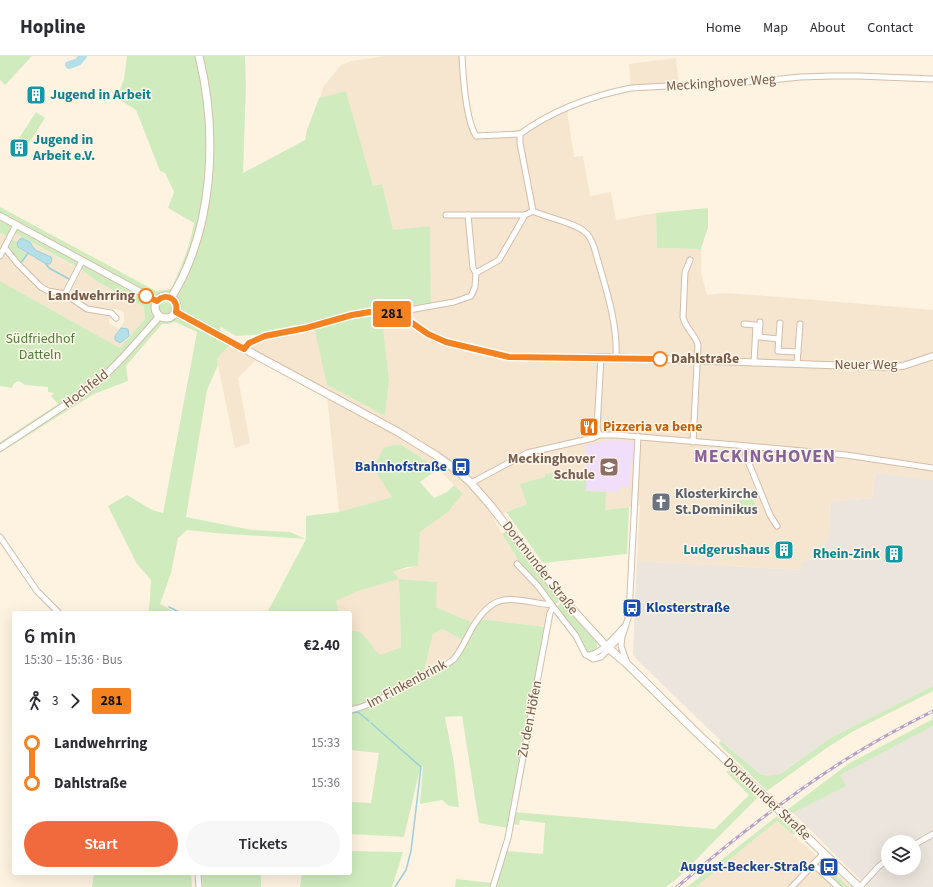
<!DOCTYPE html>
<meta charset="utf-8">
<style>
:root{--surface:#fff;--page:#f7f7f7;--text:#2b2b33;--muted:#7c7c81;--line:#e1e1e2;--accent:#f16a3d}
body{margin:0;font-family:"Source Sans 3",sans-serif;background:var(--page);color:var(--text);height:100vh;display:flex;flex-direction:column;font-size:15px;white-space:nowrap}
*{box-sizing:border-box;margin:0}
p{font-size:13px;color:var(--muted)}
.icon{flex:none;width:22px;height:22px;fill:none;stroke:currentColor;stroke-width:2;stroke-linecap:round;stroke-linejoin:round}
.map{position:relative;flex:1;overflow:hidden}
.sheet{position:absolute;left:12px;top:555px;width:340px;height:264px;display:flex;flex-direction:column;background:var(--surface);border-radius:4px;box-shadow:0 4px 16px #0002}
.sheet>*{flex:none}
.badge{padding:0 8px;border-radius:3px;font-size:14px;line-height:26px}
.fabs{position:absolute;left:881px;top:779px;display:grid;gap:8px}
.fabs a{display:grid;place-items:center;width:40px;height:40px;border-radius:50%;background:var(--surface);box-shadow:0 4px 16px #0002;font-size:20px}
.map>.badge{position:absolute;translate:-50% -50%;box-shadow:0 0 0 2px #fff}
.legs{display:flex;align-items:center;gap:6px;height:44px;padding:0 12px;font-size:13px}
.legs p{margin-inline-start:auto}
.summary{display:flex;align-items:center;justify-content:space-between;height:68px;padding:0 12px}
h1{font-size:22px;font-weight:600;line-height:30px}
.primary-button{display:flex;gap:8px;margin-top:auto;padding:8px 12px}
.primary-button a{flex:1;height:46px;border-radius:24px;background:var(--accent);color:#fff;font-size:16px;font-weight:600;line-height:46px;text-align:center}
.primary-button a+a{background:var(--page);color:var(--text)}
ul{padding:0 12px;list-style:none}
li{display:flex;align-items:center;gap:14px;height:40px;font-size:15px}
li i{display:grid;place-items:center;width:6px;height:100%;margin:0 5px;background:currentColor}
li i::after{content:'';width:10px;height:10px;margin:-5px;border:3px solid;border-radius:50%;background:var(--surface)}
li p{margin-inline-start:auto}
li:first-child i{background:linear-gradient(#0000 50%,currentColor 0)}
li:last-child i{background:linear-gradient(currentColor 50%,#0000 0)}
header{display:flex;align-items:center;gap:24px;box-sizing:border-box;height:56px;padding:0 20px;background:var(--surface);border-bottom:1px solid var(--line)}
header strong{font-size:19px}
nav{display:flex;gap:22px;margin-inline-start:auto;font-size:14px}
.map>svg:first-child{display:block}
</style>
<header>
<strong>Hopline</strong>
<nav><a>Home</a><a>Map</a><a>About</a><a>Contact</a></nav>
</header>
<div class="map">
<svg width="933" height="831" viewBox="0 0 933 831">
<rect width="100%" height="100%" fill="#fef3e1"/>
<g fill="#f6e5cf">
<path d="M385 0H462L473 79 519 74 566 48 574 101 583 100 590 140 611 136 616 164 656 157 657 192 701 193V216L707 239 724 237 780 241 933 254V424L876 417 872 442 831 446 828 484 809 504 802 507V514L637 505 640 449 586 457 545 419V421L527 448 506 456 494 464 515 500 555 548 549 551 545 571 479 563 473 567 436 551V526L399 523 401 591 383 599H381L375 596 364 579 356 575H350V557H339L335 545 358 535 398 523 393 516 418 510 420 476 448 456 463 438 438 413 402 389 392 441 339 456 327 340 256 304 238 322 250 387 235 392 217 304 220 299 232 287 244 293 253 285 315 270 327 329 385 360 389 324 382 262 395 251 431 248 430 170 393 175 382 128 373 130 346 35 320 42 323 31 341 9 352 5Z"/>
<path d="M676 2 679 29 631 32 629 8Z"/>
<path d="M0 177 8 181 0 196Z"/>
<path d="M15 177 75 211 63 234 58 235 45 232 20 208 8 193Z"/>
<path d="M5 198H8L21 215 24 216 40 233 56 238 89 256 105 257 109 259V267L119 273 124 266V257L117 253 92 252 71 239V234L82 214 96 225 144 251 145 263 120 292 0 225V205Z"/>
<path d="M443 573 464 585 455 601 449 604V602L424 615 433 578Z"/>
<path d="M777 765 852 831H696Z"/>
</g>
<g fill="#ece5dd" fill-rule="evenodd">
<path d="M876 417 933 424V630L830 682 782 717 775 720H767L760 718 721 685 636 603 633 598 637 505 802 514V506L810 504 828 484 831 446 872 442Z"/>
<path d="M933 670V831H868L793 757 845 730 839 719ZM888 786H914V812H888Z"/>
</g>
<path fill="#f1defa" d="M611 384 634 386 633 404 631 408 630 431 620 430 619 436 586 435V389Z"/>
<g fill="#d0ecbf">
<path d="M0 0H32L5 29 0 24Z"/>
<path d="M127 0H245L246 29 243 117 305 84 307 74 319 42 346 35 373 130 382 128 393 174 430 170 431 248 395 251 382 262 389 324 385 360 327 329 314 270 284 277 236 280 221 271 218 279 232 287 220 299 217 304 218 309 207 334 186 461 252 474 290 476 306 483V460L339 456 392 441 373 412 384 392 393 389H402L438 413 420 426 434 442 447 436 454 429 463 438 448 456 420 476 418 510 407 511 393 516 399 523 437 526 436 551 473 567 464 585 443 573 433 578 424 615 426 618 448 608 479 563 545 571 508 772 479 767 462 660 445 661 454 707 459 751 449 750 442 744 420 748 423 709 419 717 404 781 350 778V746L371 747 379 697 350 694V575C368 573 368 592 381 599L401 591 399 523 358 535 336 545 339 557H267L306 483 214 477 187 474 178 482 171 517 160 548 177 557H148L150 544 151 524 137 508 108 450 127 439 152 454 163 457 197 276 175 266 169 268H162L126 310 128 325 94 338 0 397V386L58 348 51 340 54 337 48 336V331L25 329 19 325 14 327 12 332 0 330V225L120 292 145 263 144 251 96 225 82 214 13 176 10 182 0 177V151L156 235 171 233C181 211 190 190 194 167L168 152 174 136 165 117 160 115 136 54 117 42 124 23Z"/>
<path d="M36 56 45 62 29 87 19 82Z"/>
<path d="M708 152V171L701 193 657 192 656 157Z"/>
<path d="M12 184 17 186C18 194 22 195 28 199L20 208 8 193Z"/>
<path d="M587 414 586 435 606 436 605 454 629 451 627 498 543 507 506 456 527 448 520 428 545 421V418Z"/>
<path d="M739 439 752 440 756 451 747 454 746 458H740Z"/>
<path d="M507 475 560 545 555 548 518 504 502 478Z"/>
<path d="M561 547 597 587V593L595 596H588L585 595 575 574 557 551Z"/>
<path d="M933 630V635L852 676 828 691 767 735 719 688 721 685 760 718C768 721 774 720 782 717L830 682Z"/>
<path d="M933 663V670L840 719 846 730 793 757 787 754 848 708Z"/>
<path d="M730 713 758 741 679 821 666 831H495L507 795 543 798 545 767 520 764 519 769 512 768 514 756 715 773 749 739 726 716Z"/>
<path d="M777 760 796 776 793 779 777 765 696 831H687Z"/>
<path d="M350 795 403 796 392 831H300L302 817H350Z"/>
<path d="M820 806 849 831H841L818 809Z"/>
<path d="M94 817H191L192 831H92Z"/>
<path d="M202 817H261V831H203Z"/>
<path d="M456 823 493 827 492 831H455Z"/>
</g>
<g fill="#b4dfe9" stroke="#9acfdb">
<path d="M22 182 30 186 35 194 51 201 52 204 50 208H46L18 191 17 187 19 184Z"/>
<path d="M121 272 128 273 129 280 120 287 115 284V280Z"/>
</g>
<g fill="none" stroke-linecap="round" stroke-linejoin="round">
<g stroke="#9acfdb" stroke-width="1.5">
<path d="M21 207 28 197"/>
<path d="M46 208 49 212 69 223"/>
<path d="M169 551 181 557"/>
<path d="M350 657 358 656 369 665"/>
<path d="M371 667 421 711 411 795 406 814 395 831"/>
</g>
<path stroke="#b4dfe9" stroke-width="8" d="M69 9 78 6 83 0"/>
<defs>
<g id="minor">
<path d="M462 0C463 20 466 64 476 80L520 78"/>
<path d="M520 78C553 54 591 40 631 32L761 25 800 21 832 20H858L933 23"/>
<path d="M520 78V87L533 155C547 162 577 167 586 177 590 180 592 186 594 191 604 227 618 265 616 302"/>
<path d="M446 159H525L533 155"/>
<path d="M468 159 473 212 476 217 499 204 525 159"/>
<path d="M5 192 18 208 41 231 48 235 65 238 87 253 111 257 116 262"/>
<path d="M0 200 16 169"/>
<path d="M690 204 685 216 683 261C685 272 695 278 698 289L693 386"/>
<path d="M65 238 82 205"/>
<path d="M402 261 409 254 454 246 471 240 475 231 476 217"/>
<path d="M760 266 759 281 778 283"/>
<path d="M780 267 778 295 798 296"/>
<path d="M744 268 756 269 754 307"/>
<path d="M797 308 800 268"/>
<path d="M599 379 597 372 601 301"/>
<path d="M744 390 746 400 770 459 777 470"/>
<path d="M471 427 527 397 593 382 599 379H616L736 389 846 399 933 412"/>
<path d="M0 481 37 535 59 557"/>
<path d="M517 508 538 530 552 549"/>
<path d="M622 580 621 590 627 607"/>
<path d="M586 599C599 601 616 579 625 570"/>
<path d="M350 654C378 648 402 630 427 617 436 612 447 610 454 603 461 595 466 583 471 574 495 532 511 544 552 549L576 580 585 598 593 603 601 601 623 578 629 559 638 380"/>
<path d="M914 789 933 778"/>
<path d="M813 808 838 831"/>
<path d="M198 817 199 831"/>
<path d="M493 831 508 782 550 557 553 551"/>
<path d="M792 831 824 797"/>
<path d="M860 831 878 811 888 803"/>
</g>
<g id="tertiary">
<path d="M0 160 157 245"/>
<path d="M244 293 249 287 265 280 284 277 352 259 370 256 388 257 402 261 428 278 446 286 509 301 535 302 601 301 883 311 903 310 933 300"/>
<path d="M0 392 88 334C114 313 135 288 157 263L158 259"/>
</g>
<g id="secondary">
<circle cx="166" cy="251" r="11"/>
<path d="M171 242C214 173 218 77 199 0"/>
<path d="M176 256 398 376 437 400 459 416 471 427 491 450 563 543 605 589 627 608 698 678 762 738"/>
<path d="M783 758 859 831"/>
</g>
</defs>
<use href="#minor" stroke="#d2bdaa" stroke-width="7"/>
<use href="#tertiary" stroke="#d2bdaa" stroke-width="8"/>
<use href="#secondary" stroke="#d5bda7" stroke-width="9"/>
<use href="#minor" stroke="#fff" stroke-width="5"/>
<use href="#tertiary" stroke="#fff" stroke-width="6"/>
<use href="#secondary" stroke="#fff" stroke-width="7"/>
<defs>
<path id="rail" d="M677 831C730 786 786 741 845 704 873 686 903 670 933 655"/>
</defs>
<use href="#rail" stroke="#b69fc8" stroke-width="3"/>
<use href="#rail" stroke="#fff7e9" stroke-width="1.5" stroke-dasharray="4.5" stroke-linecap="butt"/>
<defs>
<path id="secondary-bridge" d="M762 738 783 758"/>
</defs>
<use href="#secondary-bridge" stroke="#d5bda7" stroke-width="9" stroke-linecap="butt"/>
<use href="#secondary-bridge" stroke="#fff" stroke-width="7"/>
</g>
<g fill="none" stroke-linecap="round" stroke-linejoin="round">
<defs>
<path id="line-1" d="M146 240 157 245C166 236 179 243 176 256L244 293 249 287 265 280 306 272 352 259 370 256 388 257 402 260 428 278 446 286 509 301 660 303"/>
</defs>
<use href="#line-1" stroke="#fff" stroke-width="9"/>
<use href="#line-1" stroke="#f58220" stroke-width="6"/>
</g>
<defs>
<symbol id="building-square" viewBox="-11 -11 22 22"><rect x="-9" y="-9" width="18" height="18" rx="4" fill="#0f9aa8" stroke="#fff7e9"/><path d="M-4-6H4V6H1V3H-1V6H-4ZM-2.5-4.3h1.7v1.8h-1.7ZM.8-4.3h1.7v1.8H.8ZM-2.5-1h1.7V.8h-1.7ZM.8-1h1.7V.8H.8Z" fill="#fff"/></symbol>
<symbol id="restaurant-square" viewBox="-11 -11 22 22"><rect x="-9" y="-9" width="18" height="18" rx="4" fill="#e8710a" stroke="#fff7e9"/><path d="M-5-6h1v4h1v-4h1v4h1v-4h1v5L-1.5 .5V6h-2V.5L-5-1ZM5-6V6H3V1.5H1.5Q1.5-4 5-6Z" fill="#fff"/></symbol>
<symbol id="bus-square" viewBox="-11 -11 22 22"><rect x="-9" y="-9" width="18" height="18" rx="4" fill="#1a4fb4" stroke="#fff7e9"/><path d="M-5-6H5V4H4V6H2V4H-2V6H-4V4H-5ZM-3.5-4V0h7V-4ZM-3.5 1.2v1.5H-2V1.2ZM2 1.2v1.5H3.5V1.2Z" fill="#fff"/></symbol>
<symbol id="school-square" viewBox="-11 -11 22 22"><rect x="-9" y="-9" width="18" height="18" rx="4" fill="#8d6e63" stroke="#fff7e9"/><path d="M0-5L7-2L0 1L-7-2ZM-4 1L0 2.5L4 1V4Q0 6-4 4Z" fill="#fff"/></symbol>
<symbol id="church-square" viewBox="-11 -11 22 22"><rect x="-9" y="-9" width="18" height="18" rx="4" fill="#6b7280" stroke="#fff7e9"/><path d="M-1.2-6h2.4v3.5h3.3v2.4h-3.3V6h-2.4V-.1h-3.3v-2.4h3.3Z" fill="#fff"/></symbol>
</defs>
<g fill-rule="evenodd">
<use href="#building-square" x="25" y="28" width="22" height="22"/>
<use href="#building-square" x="8" y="81" width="22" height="22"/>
<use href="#restaurant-square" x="578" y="360" width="22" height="22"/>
<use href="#bus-square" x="450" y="400" width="22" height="22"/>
<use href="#school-square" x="598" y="400" width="22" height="22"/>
<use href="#church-square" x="650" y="435" width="22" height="22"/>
<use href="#building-square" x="773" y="483" width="22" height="22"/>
<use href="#building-square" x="883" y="487" width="22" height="22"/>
<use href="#bus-square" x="621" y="541" width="22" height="22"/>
<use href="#bus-square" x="818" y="800" width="22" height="22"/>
</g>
<g fill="#fff" stroke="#f58220" stroke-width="2">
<circle cx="146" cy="240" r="7"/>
<circle cx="660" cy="303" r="7"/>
</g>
<g text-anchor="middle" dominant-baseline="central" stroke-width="3" stroke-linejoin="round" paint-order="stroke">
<g font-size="14" fill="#775946" stroke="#fff7e9">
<text transform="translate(721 27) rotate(-4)">Meckinghover Weg</text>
<text x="866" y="309">Neuer Weg</text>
<text transform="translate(86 333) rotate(-38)">Hochfeld</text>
<text transform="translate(540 512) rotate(52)">Dortmunder Straße</text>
<text transform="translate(407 628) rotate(-28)">Im Finkenbrink</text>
<text transform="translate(530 663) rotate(-79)">Zu den Höfen</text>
<text transform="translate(767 743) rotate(43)">Dortmunder Straße</text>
</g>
<g font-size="14" font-weight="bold" fill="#0d838f" stroke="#fff7e9" text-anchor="start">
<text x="50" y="39">Jugend in Arbeit</text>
<text x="33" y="84">Jugend in<tspan x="33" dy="16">Arbeit e.V.</tspan></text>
<text x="770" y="494" text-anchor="end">Ludgerushaus</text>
<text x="880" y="498" text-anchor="end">Rhein-Zink</text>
</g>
<g font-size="14" font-weight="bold" fill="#775946" stroke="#fff7e9" text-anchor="end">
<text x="135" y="240">Landwehrring</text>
<text x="671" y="303" text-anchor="start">Dahlstraße</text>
</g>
<g font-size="14" fill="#4e7e3d" stroke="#fff7e9">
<text x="40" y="283">Südfriedhof<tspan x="40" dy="16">Datteln</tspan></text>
</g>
<g font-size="14" font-weight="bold" fill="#c56008" stroke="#fff7e9" text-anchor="start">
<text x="603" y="371">Pizzeria va bene</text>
</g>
<g font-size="14" font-weight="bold" fill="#785e54" stroke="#fff7e9" text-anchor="end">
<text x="595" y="403">Meckinghover<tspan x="595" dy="16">Schule</tspan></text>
</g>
<g font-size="14" font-weight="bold" fill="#164399" stroke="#fff7e9" text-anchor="end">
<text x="447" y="411">Bahnhofstraße</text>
<text x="646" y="552" text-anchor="start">Klosterstraße</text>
<text x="815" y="811">August-Becker-Straße</text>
</g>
<g font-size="14" font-weight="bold" fill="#5b616d" stroke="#fff7e9" text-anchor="start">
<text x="675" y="438">Klosterkirche<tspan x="675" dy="16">St.Dominikus</tspan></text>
</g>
<g font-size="18" font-weight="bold" letter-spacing="1" fill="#89619b" stroke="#fff7e9">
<text x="765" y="400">MECKINGHOVEN</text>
</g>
</g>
</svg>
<div class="fabs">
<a><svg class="icon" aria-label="layers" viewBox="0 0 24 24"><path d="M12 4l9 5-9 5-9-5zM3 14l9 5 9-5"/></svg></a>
</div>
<b class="badge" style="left:392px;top:258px;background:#f58220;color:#111">281</b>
<section class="sheet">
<div class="summary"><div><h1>6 min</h1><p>15:30 – 15:36 · Bus</p></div><b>€2.40</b></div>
<div class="legs"><svg class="icon" aria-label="walk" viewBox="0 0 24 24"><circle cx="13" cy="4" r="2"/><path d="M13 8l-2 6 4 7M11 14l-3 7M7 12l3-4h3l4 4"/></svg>3<svg class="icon" aria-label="forward" viewBox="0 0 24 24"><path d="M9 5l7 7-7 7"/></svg><b class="badge" style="background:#f58220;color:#111">281</b></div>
<ul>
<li><i style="color:#f58220"></i><b>Landwehrring</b><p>15:33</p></li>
<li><i style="color:#f58220"></i><b>Dahlstraße</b><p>15:36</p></li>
</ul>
<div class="primary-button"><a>Start</a><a>Tickets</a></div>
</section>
</div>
